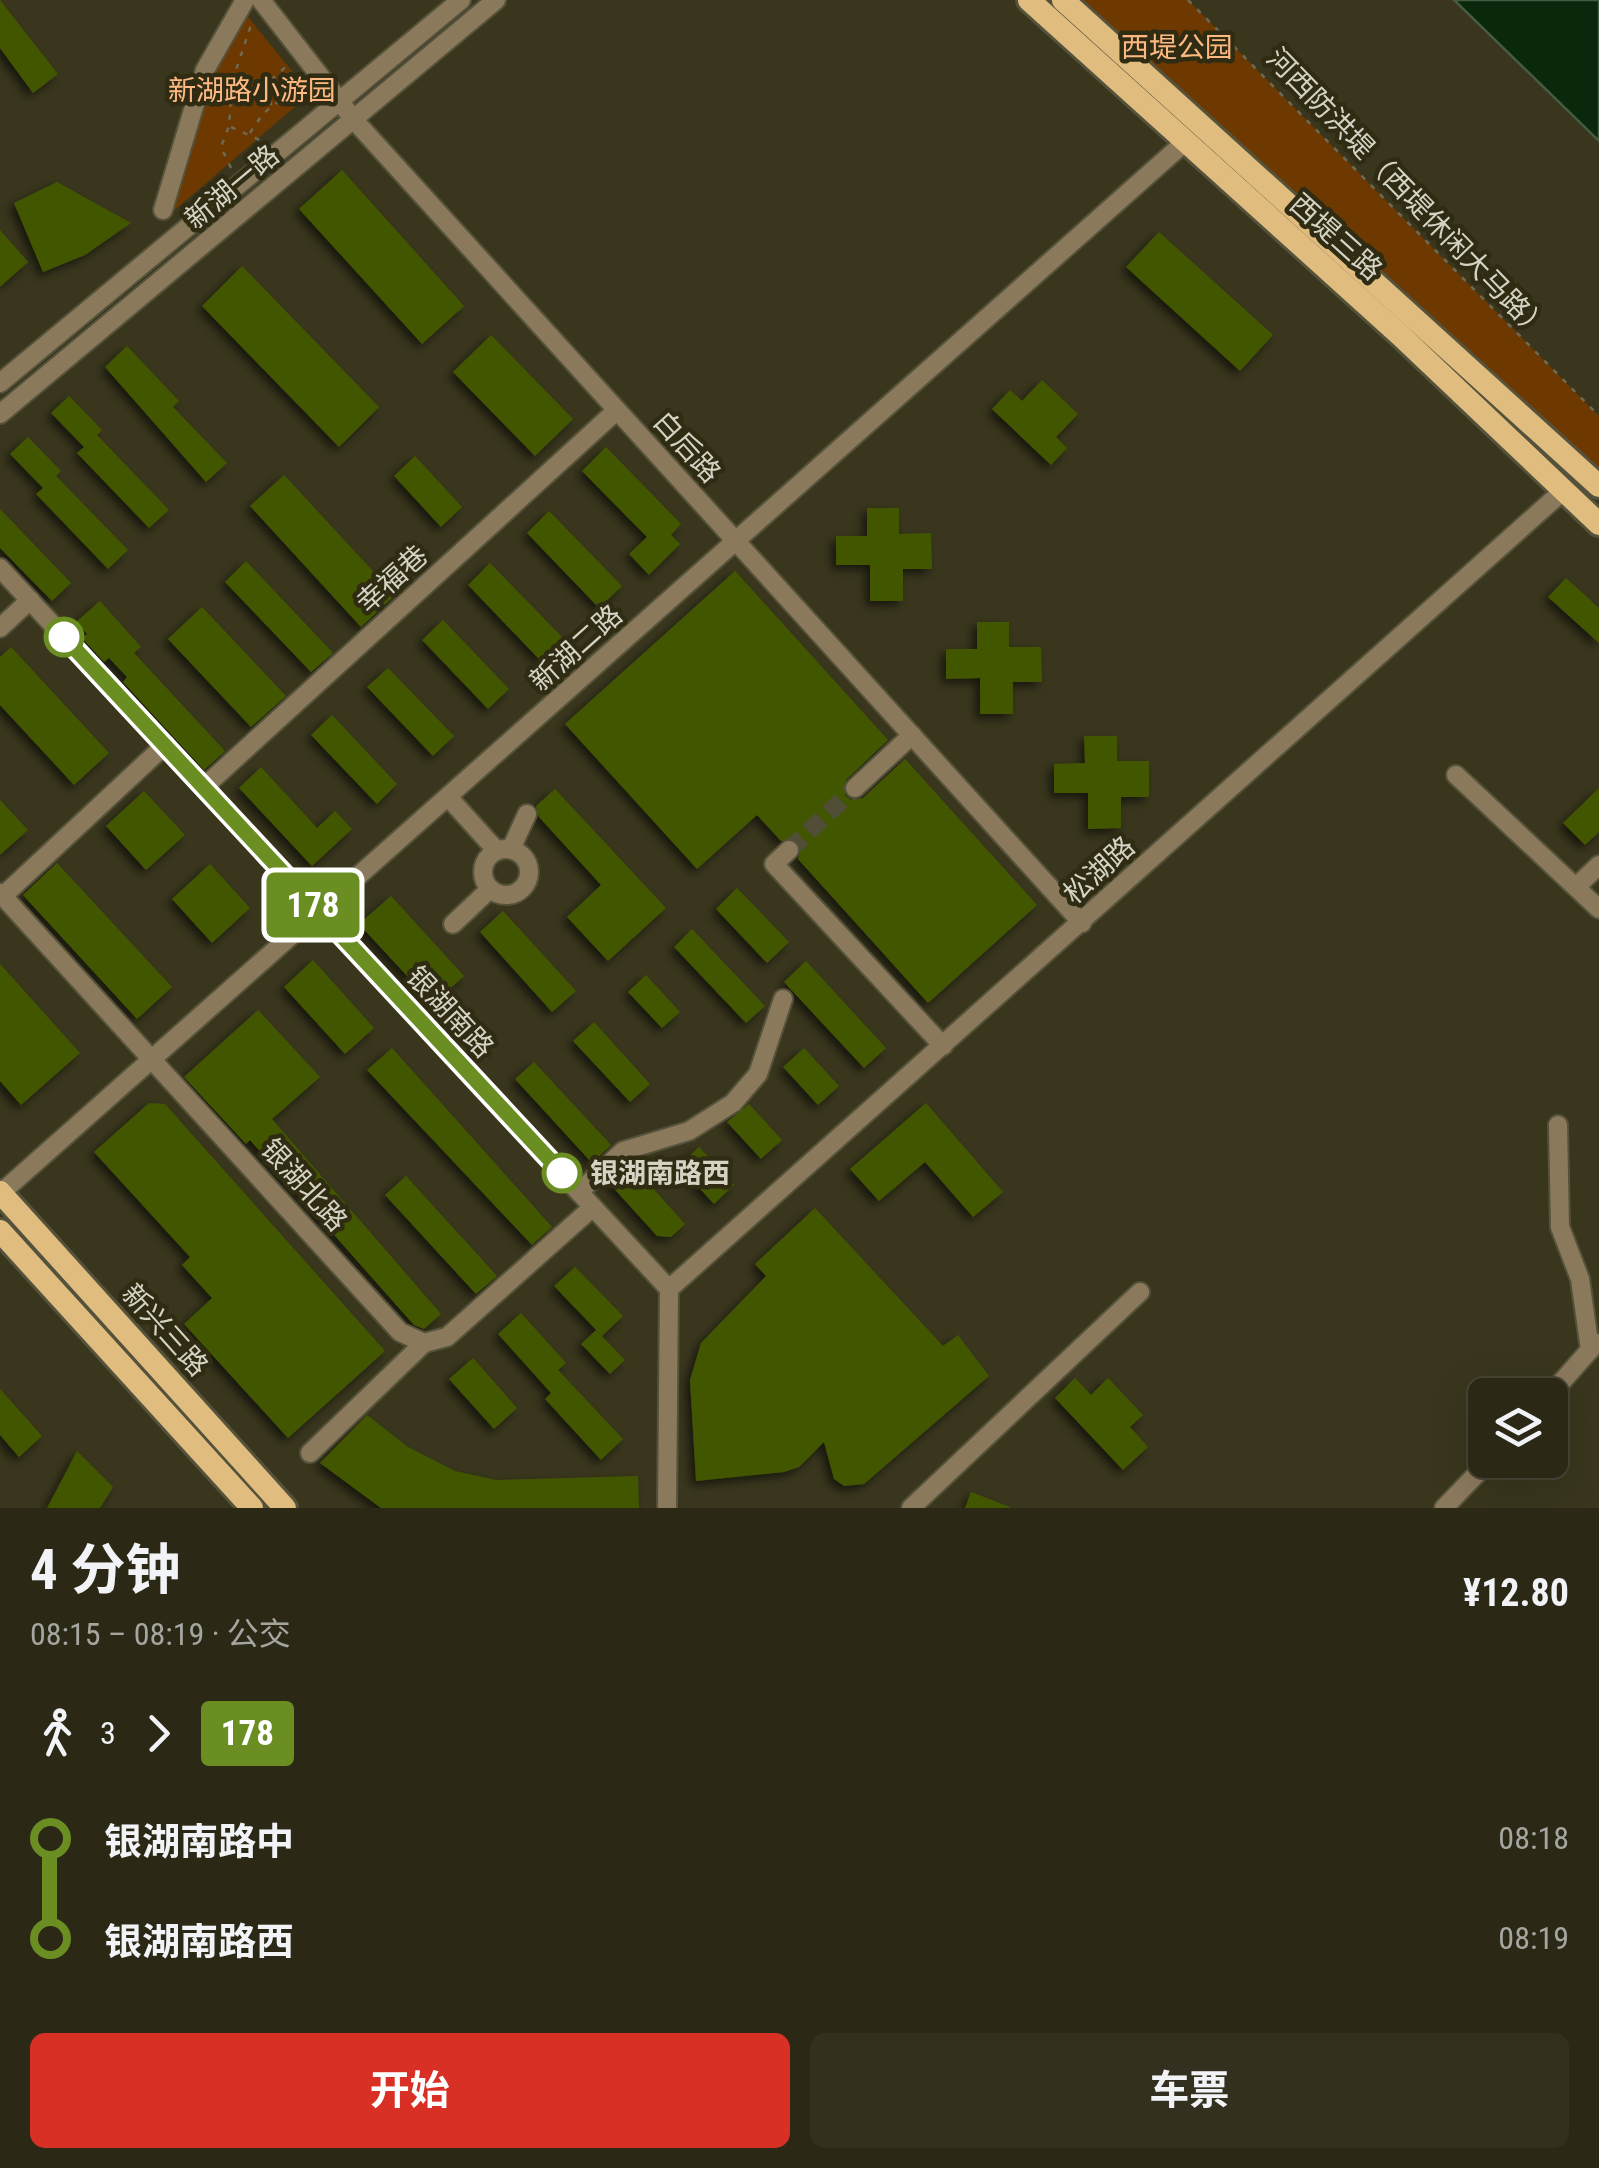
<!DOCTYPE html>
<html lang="zh">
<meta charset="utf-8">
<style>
:root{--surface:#2b2816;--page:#33301f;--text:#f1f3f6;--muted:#a6a6a1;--line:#474435;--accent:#d93025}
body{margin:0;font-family:"Roboto Condensed","Noto Sans SC",sans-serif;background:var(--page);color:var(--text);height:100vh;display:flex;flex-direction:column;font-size:38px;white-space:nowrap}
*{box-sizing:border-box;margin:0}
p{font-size:32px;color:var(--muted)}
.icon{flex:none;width:55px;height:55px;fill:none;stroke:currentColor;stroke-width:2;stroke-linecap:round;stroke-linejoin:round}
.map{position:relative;height:1508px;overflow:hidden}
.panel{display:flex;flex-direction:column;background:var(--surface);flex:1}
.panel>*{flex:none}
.badge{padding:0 20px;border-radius:8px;font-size:35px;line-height:65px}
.buttons{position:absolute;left:1468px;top:1378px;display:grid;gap:20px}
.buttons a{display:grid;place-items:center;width:100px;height:100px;border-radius:15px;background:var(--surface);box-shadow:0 10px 40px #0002,0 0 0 2px var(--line);font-size:50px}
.map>.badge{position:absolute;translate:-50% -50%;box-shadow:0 0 0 5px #fff}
.legs{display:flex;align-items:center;gap:15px;height:110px;padding:0 30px;font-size:32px}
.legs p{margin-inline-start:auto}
.headline{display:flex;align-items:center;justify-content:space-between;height:170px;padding:0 30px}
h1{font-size:55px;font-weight:700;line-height:75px}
.button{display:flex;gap:20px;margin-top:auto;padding:20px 30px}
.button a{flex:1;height:115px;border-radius:15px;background:var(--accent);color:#fff;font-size:40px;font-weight:700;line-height:115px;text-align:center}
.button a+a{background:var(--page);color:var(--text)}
ul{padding:0 30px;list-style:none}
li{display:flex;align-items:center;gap:35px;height:100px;font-size:38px}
li i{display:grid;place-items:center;width:15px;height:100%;margin:0 12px;background:currentColor}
li i::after{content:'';width:25px;height:25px;margin:-12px;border:8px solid;border-radius:50%;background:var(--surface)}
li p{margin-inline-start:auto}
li:first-child i{background:linear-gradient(#0000 50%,currentColor 0)}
li:last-child i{background:linear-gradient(currentColor 50%,#0000 0)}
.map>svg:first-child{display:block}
</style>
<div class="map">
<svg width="1599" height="1508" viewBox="0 0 1599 1508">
<defs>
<filter id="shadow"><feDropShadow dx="-4.5" dy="4.5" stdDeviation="5" flood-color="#0009"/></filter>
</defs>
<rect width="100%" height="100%" fill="#39361d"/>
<g fill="#6d3901">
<path d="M1063 0H1188L1599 416V486Z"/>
<path d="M245 13 300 81 304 99 170 214 214 65Z"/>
</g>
<path fill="#09280c" stroke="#465b43" stroke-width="2.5" d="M1454 0H1599V141Z"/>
<g fill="#435702" filter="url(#shadow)">
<path d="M0 0 58 74 33 93 0 48Z"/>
<path d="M342 170 464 306 422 344 299 209Z"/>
<path d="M57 182 131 223 85 255 43 272 14 203Z"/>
<path d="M0 230 28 262 0 287Z"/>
<path d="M1159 232 1273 335 1240 371 1126 267Z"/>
<path d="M242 266 379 407 339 447 202 306Z"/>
<path d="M491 335 573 419 535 456 453 372Z"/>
<path d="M127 346 179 401 173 407 227 463 206 482 105 367Z"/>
<path d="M1042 380 1078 414 1056 437 1067 448 1051 465 992 409 1010 390 1022 401Z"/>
<path d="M69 396 102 430 97 435 169 510 149 528 77 453 84 447 51 413Z"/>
<path d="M28 437 61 471 56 476 128 550 108 569 36 494 43 488 10 454Z"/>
<path d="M606 447 681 524 671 535 680 544 649 575 629 554 647 537 582 471Z"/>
<path d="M415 456 462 507 441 527 394 476Z"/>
<path d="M284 475 395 595 361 627 250 506Z"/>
<path d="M867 508H899V534L931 533 932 569H903V601H870V565H836V536H867Z"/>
<path d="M0 509 71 583 52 601 0 548Z"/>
<path d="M549 511 622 586 599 608 527 533Z"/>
<path d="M246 561 333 653 311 672 225 582Z"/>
<path d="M490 563 563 638 540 660 468 585Z"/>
<path d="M735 571 888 740 846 780 845 796 852 800 863 798 905 759 1037 905 928 1003 798 859 801 848 797 841H781L757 815 697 869 565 724Z"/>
<path d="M1566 578 1599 608V643L1548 597Z"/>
<path d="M100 601 141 647 134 653 225 751 204 770 123 682 127 677 109 658 104 662 82 638 87 634 76 622Z"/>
<path d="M202 607 286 696 251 727 168 639Z"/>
<path d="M443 620 509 689 488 709 422 640Z"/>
<path d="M977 622H1009V647H1041L1042 682H1013V714H980V678L946 679V649H977Z"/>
<path d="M11 647 109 753 74 785 0 705V657Z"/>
<path d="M388 668 454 736 433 756 367 687Z"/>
<path d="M332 715 397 784 377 804 311 735Z"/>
<path d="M1084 736H1117V761H1149V797H1121V828L1088 829V793H1054V764L1085 763Z"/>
<path d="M261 767 317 828 335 811 352 829 312 866 239 788Z"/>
<path d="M1599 788V832L1585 845 1563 823Z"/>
<path d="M555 789 666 908 608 961 567 917 601 885 539 817 536 806Z"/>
<path d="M144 791 185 835 146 870 106 826Z"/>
<path d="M0 800 28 830 0 855Z"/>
<path d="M57 863 172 987 137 1019 23 895Z"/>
<path d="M210 864 250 908 212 943 172 899Z"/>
<path d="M737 888 789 942 767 963 716 909Z"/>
<path d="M391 896 464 976 433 1004 359 924Z"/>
<path d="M503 911 576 991 552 1012 480 932Z"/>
<path d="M692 929 765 1006 746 1023 674 947Z"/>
<path d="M313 960 374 1028 345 1054 284 987Z"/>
<path d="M806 961 886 1048 864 1068 784 982Z"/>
<path d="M0 964 80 1053 21 1105 0 1081Z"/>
<path d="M646 975 680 1012 662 1028 628 992Z"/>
<path d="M258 1010 320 1077 272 1119 441 1314 424 1329 414 1325 250 1140 246 1144 184 1077Z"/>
<path d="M594 1022 650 1084 630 1102 573 1041Z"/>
<path d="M392 1048 552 1227 532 1245 367 1070Z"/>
<path d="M804 1048 839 1086 818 1105 783 1067Z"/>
<path d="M534 1062 611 1145 592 1163 515 1079Z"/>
<path d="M149 1103 165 1104 385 1351 288 1438 184 1324 212 1298 182 1265 190 1257 94 1152Z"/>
<path d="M926 1103 1003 1192 973 1217 925 1162 879 1201 850 1169Z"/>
<path d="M749 1104 782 1140 761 1159 727 1122Z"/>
<path d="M699 1147 734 1185 714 1204 679 1166Z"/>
<path d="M629 1162 685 1224 671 1237 657 1236 608 1182Z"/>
<path d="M406 1176 497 1276 476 1294 385 1195Z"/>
<path d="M815 1208 943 1346 958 1335 989 1376 864 1484 844 1486 834 1479 824 1442 799 1467 784 1472 696 1481 690 1380 701 1343 766 1276 755 1264Z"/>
<path d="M575 1267 623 1316 602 1336 554 1286Z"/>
<path d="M521 1313 566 1363 558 1370 623 1439 601 1460 545 1399 551 1393 498 1334Z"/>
<path d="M596 1330 625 1360 610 1374 581 1344Z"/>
<path d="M473 1358 517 1408 494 1429 449 1379Z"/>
<path d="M1075 1378 1091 1395 1108 1378 1143 1415 1130 1427 1148 1447 1123 1470 1055 1398Z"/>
<path d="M0 1389 42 1436 19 1457 0 1435Z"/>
<path d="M367 1415 408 1447 455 1471 496 1480 638 1476 639 1508H381L320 1463Z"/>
<path d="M77 1451 113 1487 100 1508H47Z"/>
<path d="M971 1492 1010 1507V1508H965Z"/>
</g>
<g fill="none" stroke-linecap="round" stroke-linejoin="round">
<path stroke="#504e36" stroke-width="18" stroke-dasharray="18 9" stroke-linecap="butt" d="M789 850 855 788"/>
<defs>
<g id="minor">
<path d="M261 0 355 121 1082 923"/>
<path d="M163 210 205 70 245 0"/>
<path d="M0 383 461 0"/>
<path d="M0 414 496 0"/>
<path d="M0 568 669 1289 667 1508"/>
<path d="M0 628 30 600"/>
<path d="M1456 775 1599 909"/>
<path d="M204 787 616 411"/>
<path d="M855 788 912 735"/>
<path d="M449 798 496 850"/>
<circle cx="506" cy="872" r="23"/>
<path d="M511 849 527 814"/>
<path d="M789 850 774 864 943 1046"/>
<path d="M1576 887 1599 865"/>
<path d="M0 893 400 1332 424 1343 447 1337 593 1207"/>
<path d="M3 896 165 745"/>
<path d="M453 924 490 889"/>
<path d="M1558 1125 1560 1227 1580 1279 1590 1350"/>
<path d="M579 1192 623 1151 689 1131 733 1103 758 1074 783 999"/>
<path d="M1 1193 1185 142"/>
<path d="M669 1289 1564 490"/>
<path d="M1550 1395 1596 1343"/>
<path d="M310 1453 424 1343"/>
<path d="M911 1508 1140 1292"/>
<path d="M1444 1508 1490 1460"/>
</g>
<g id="major">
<path d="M1029 0 1400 335 1599 524"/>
<path d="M1063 0 1599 486"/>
<path d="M0 1192 285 1508"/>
<path d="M0 1231 252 1508"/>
</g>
</defs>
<use href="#minor" stroke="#55523b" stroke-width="22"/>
<use href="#major" stroke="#55523b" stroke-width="28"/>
<g stroke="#6d6a54" stroke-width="2.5" stroke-dasharray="5 8" stroke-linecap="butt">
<path d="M1188 0 1599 416"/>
<path d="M271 105 270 81 290 63"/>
<path d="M231 127 264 142"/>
<path d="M250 133C264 110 280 92 309 101"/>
<path d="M231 168 221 147 229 126 232 82 251 25"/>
</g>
<use href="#minor" stroke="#8b795c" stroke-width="18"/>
<use href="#major" stroke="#e0bc7f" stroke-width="22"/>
</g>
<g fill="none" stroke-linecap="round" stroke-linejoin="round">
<defs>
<path id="line-1" d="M64 637 562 1173"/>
</defs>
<use href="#line-1" stroke="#fff" stroke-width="22"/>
<use href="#line-1" stroke="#6b8e23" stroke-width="15"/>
</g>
<g fill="#fff" stroke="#6b8e23" stroke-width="5">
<circle cx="64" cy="637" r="18"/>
<circle cx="562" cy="1173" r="18"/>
</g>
<g text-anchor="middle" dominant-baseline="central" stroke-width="9" stroke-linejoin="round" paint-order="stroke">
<g font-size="28" fill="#feb982" stroke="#2f2c13">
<text x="1177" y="47">西堤公园</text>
<text x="252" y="90">新湖路小游园</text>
</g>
<g font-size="28" fill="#d5d3c4" stroke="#2f2c13">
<text transform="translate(232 187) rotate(-40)">新湖一路</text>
<text transform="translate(1408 194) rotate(46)">河西防洪堤（西堤休闲大马路）</text>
<text transform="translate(1336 237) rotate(42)">西堤三路</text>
<text transform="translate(687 447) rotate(48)">白后路</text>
<text transform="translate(392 579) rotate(-42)">幸福巷</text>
<text transform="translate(576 648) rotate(-42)">新湖二路</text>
<text transform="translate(1099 870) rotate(-42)">松湖路</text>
<text transform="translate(450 1012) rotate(47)">银湖南路</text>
<text transform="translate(304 1185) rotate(48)">银湖北路</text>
<text transform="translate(165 1330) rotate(48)">新兴三路</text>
</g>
<g font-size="28" font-weight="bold" fill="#d5d3c4" stroke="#2f2c13" text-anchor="start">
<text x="590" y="1173">银湖南路西</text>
</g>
</g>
</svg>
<div class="buttons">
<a><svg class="icon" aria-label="layers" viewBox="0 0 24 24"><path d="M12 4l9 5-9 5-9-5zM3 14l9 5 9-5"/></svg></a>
</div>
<b class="badge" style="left:313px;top:905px;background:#6b8e23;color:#fff">178</b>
</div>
<section class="panel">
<div class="headline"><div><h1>4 分钟</h1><p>08:15 – 08:19 · 公交</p></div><b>¥12.80</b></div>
<div class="legs"><svg class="icon" aria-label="walk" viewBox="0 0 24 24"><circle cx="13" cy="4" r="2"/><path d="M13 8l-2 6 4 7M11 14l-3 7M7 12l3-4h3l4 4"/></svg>3<svg class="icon" aria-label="forward" viewBox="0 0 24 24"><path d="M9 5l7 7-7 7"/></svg><b class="badge" style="background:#6b8e23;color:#fff">178</b></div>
<ul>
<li><i style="color:#6b8e23"></i><b>银湖南路中</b><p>08:18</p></li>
<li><i style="color:#6b8e23"></i><b>银湖南路西</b><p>08:19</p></li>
</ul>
<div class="button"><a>开始</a><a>车票</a></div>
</section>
